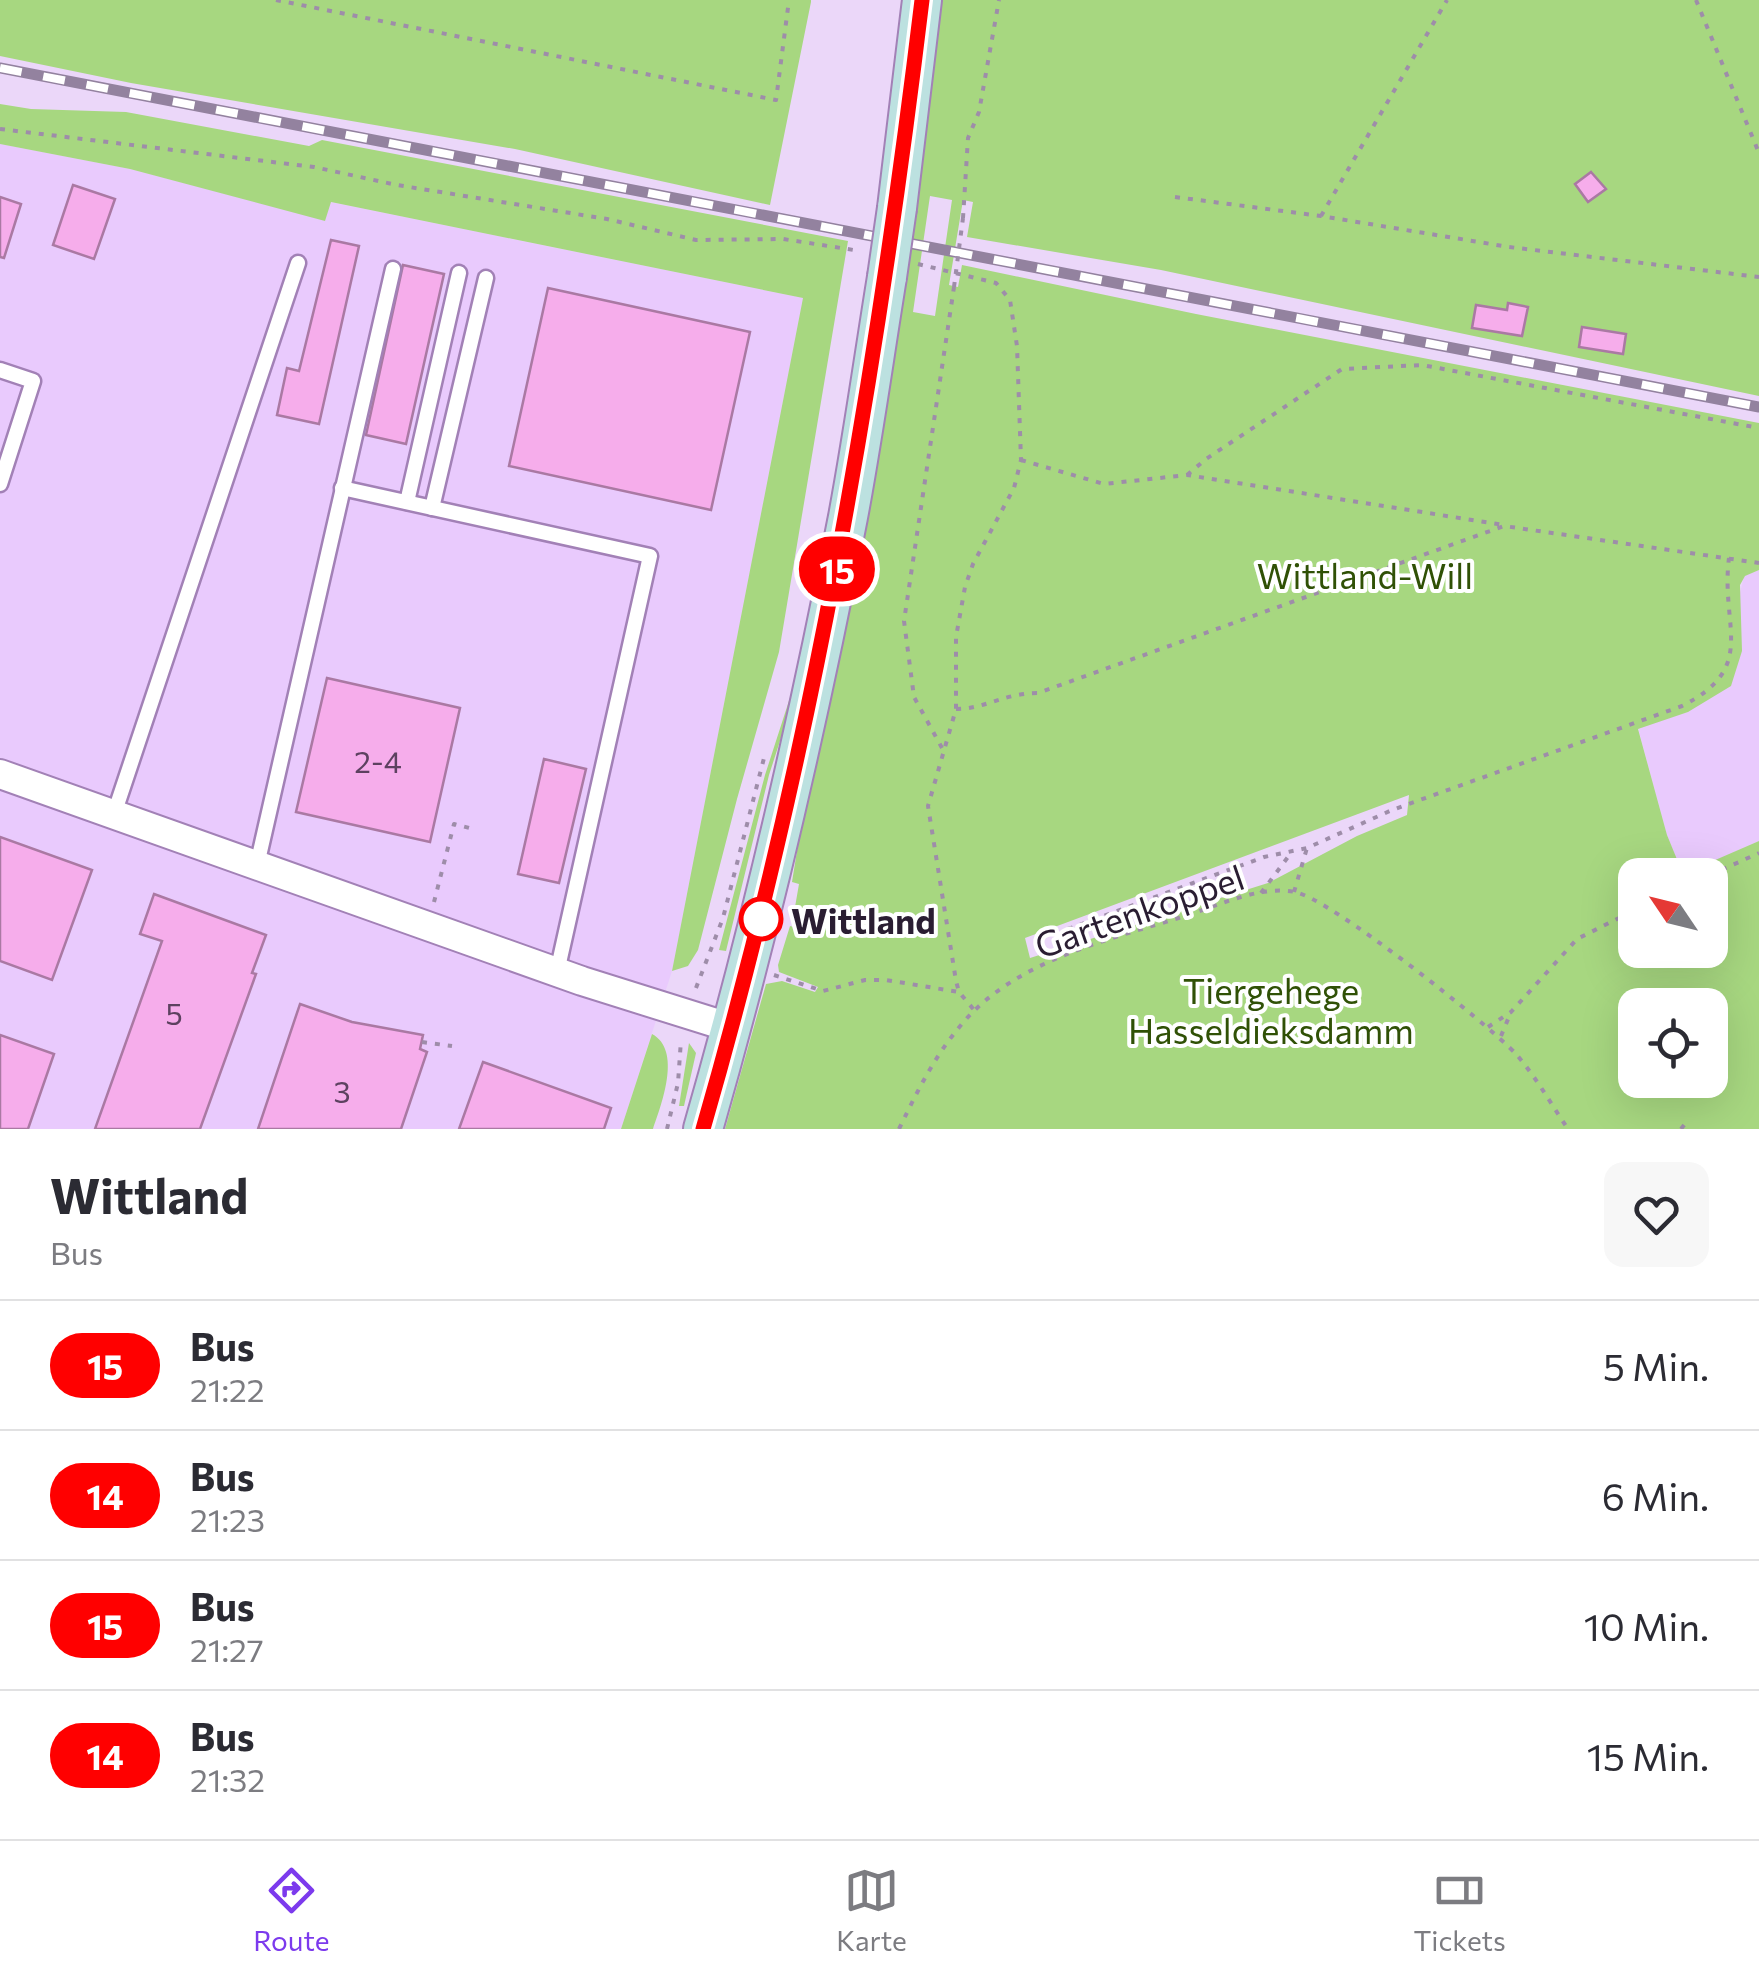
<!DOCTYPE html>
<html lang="de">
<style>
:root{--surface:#fff;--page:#f7f7f7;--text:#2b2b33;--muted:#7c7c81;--line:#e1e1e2;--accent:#7c3aed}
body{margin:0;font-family:Commissioner,sans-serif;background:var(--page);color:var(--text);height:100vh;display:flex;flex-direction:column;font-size:38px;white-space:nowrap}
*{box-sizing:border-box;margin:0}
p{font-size:32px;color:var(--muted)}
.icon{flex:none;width:55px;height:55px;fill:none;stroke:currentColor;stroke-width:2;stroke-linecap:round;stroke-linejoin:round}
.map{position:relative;height:1129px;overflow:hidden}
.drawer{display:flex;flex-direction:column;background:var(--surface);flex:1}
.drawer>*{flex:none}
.badge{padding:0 20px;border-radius:32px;font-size:35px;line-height:65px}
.needle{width:65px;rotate:305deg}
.tools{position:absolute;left:1618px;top:858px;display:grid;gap:20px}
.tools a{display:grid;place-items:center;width:110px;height:110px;border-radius:20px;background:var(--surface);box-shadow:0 10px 40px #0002;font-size:50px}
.map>.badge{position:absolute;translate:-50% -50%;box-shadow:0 0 0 5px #fff}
.round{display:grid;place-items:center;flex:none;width:105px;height:105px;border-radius:20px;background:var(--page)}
.headline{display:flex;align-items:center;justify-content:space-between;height:170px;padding:0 50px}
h1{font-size:48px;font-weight:700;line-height:75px}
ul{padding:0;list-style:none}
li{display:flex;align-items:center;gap:30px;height:130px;padding:0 50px;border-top:2px solid var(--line)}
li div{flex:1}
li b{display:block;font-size:38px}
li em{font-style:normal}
li .badge{min-width:110px;font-weight:700;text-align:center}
.tab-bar{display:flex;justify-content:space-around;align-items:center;height:140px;border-top:2px solid var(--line);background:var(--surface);font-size:28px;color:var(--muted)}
.tab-bar a{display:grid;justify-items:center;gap:5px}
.tab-bar .current{color:var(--accent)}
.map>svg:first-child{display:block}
</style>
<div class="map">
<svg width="1759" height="1129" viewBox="0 0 1759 1129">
<rect width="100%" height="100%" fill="#ebd7f9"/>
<g fill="#e9cafd">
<path d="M0 144 130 169 325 220 330 202 803 298 672 971 621 1129H0Z"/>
<path d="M1759 570V841L1683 875 1667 835 1638 728 1688 712 1739 597 1744 576Z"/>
</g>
<g fill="#a7d780" fill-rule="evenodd">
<path d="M0 0H811V2L770 205 515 149 131 83 0 56Z"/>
<path d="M934 0H1759V396L1161 270 967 237 973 202 963 200 949 285 958 287 962 265 1196 314 1759 423V570L1745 576 1740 585 1742 651 1731 686 1688 712 1638 729 1667 835 1683 874 1759 841V1129H725L766 984 782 981 815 992 818 987 779 972 778 965 790 926 798 928 802 911 795 907 799 884 792 882ZM930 196 952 200 935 316 913 312ZM1409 795 1407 815 1357 836 1268 883 1030 958 1025 938ZM1635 875H1710V950H1635ZM1635 1005H1710V1080H1635Z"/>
<path d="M0 104 31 109 126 112 309 146 322 140 848 241 779 652 737 799 698 950 688 966 672 971 803 298 331 202 325 221 130 169 0 144Z"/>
<path d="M870 263H874L801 676 769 775 726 951 719 950 765 775 797 676 838 460Z"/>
<path d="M652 1034C682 1050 662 1103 653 1129H621Z"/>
<path d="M689 1043 696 1053 684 1106H679Z"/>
</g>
<g fill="#f6adeb" stroke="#aa79a3" stroke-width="2.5">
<path d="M1591 172 1606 189 1588 202 1575 184Z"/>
<path d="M73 185 115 199 94 259 53 245Z"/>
<path d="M0 197 21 204 4 258 0 257Z"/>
<path d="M331 240 359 246 319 424 277 415 287 368 299 371Z"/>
<path d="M403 265 444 274 406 444 366 435Z"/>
<path d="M548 288 750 332 711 510 509 466Z"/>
<path d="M1508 303 1528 307 1522 336 1472 328 1476 305 1507 310Z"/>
<path d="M1582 327 1626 334 1623 354 1579 347Z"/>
<path d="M327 678 460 708 430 842 296 812Z"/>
<path d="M544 759 586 769 559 883 518 874Z"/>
<path d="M0 837 92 870 52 980 0 961Z"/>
<path d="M154 894 266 935 252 973 256 974 200 1129H95L162 941 140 934Z"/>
<path d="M300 1004 352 1022 423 1035 420 1049 427 1052 401 1129H258Z"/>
<path d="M0 1035 54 1054 28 1129H0Z"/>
<path d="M483 1062 611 1108 604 1129H459Z"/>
</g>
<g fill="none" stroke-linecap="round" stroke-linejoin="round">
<defs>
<g id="lane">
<path d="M0 370 33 381 0 484"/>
<path d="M342 488 650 556 557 972"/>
<path d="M407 502 459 273"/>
<path d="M432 508 486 278"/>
<path d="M114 814 298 263"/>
<path d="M257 865 393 269"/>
</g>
<path id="street" d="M0 774 582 981 732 1028"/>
<g id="secondary">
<path d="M897 208 922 0"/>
<path d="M703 1129C761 927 808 723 848 517 863 437 874 357 887 277"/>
</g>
</defs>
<use href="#lane" stroke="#a281b6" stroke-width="19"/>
<use href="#street" stroke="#a281b6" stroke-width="32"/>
<use href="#secondary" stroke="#a281b6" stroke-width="42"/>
<g stroke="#9e8da9" stroke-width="4" stroke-dasharray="5 8" stroke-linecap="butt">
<path d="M276 0 776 100 789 0"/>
<path d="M1696 0 1759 153"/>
<path d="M0 129 314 167 397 185 607 219 696 240 783 239 860 251"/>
<path d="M1175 197 1321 216 1509 247 1759 277"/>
<path d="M1321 216 1447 0"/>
<path d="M963 218 968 138 979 112 999 0"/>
<path d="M918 264 996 283 1010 300 1017 346 1021 460 1014 488 973 564 965 587 956 637V709L928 806 956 981 959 992 975 1011"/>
<path d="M1021 460 1104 484 1187 475 1504 525"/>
<path d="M1187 475 1206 459 1342 369 1422 365 1759 428"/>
<path d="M956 709C985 709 1004 693 1038 693L1504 526 1759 563"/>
<path d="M942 748 914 697 904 621 954 287"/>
<path d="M1710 875 1759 853"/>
<path d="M1294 892 1307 848"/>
<path d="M1261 893 1291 853"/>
<path d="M434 902 454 824 473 829"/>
<path d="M1068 929 1264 857 1307 848 1392 810 1682 706C1759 667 1720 627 1729 558"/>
<path d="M774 975 823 991 865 980H886L959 992"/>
<path d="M696 988 723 918 764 758"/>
<path d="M1488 1027 1511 1012 1577 939 1635 910"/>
<path d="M1501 1036 1511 1012"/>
<path d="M422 1042 452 1046"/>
<path d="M667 1129 678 1083 681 1040"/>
<path d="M899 1129C917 1092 934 1057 961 1025 1015 960 1108 940 1185 916 1218 906 1259 885 1295 892 1331 899 1488 1024 1516 1054 1536 1077 1551 1104 1568 1129"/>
<path d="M1681 1129 1685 1124"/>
</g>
<use href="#lane" stroke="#fff" stroke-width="14"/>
<use href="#street" stroke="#fff" stroke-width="28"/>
<use href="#secondary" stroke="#bce1e0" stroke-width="38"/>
<defs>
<path id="rail" d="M0 68 1759 407"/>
</defs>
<use href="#rail" stroke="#93829f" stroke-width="11"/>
<use href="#rail" stroke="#fff" stroke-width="8" stroke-dasharray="22" stroke-linecap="butt"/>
<defs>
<path id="secondary-bridge" d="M887 277 897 208"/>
</defs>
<use href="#secondary-bridge" stroke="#a281b6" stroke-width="42" stroke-linecap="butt"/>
<path stroke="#9e8da9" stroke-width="4" stroke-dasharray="5 8" stroke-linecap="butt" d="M954 287 963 218"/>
<use href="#secondary-bridge" stroke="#bce1e0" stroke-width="38"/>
</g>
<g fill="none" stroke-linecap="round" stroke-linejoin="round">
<defs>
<path id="line" d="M703 1129C810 760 876 382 922 0"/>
</defs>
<use href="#line" stroke="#fff" stroke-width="22"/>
<use href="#line" stroke="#f00" stroke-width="15"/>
</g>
<circle fill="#fff" stroke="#f00" stroke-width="5" cx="761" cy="919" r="20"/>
<g text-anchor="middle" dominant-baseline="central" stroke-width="8" stroke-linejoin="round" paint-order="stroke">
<g font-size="30" fill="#5d4160">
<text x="378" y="760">2-4</text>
<text x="174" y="1012">5</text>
<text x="342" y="1090">3</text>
</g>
<g font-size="35" fill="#305106" stroke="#fff">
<text x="1365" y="574">Wittland-Will</text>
<text x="1271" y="989">Tiergehege<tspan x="1271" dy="40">Hasseldieksdamm</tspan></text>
</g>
<g font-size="35" fill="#2a1d32" stroke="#fff">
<text transform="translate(1139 910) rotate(-19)">Gartenkoppel</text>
</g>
<g font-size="35" font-weight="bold" fill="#2a1d32" stroke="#fff" text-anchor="start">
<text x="791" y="919">Wittland</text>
</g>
</g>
</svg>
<div class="tools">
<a><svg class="needle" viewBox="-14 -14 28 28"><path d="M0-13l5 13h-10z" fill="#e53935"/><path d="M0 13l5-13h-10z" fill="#7c7c81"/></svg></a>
<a><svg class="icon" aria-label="locate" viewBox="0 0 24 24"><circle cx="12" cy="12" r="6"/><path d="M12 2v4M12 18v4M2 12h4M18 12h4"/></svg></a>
</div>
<b class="badge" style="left:837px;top:569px;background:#f00;color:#fff">15</b>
</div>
<section class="drawer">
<div class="headline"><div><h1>Wittland</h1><p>Bus</p></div><a class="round"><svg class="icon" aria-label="heart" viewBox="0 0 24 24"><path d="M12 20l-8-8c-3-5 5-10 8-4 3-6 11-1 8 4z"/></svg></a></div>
<ul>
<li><span class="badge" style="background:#f00;color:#fff">15</span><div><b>Bus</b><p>21:22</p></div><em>5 Min.</em></li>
<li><span class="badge" style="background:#f00;color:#fff">14</span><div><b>Bus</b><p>21:23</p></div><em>6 Min.</em></li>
<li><span class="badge" style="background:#f00;color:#fff">15</span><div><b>Bus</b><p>21:27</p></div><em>10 Min.</em></li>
<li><span class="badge" style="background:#f00;color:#fff">14</span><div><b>Bus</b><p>21:32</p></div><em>15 Min.</em></li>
</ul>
</section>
<nav class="tab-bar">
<a class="current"><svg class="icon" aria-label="directions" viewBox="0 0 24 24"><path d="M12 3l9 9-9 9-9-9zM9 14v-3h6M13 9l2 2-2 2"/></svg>Route</a>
<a><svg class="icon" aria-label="map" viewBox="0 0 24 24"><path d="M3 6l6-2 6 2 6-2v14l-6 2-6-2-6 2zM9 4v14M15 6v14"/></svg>Karte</a>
<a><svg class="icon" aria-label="tickets" viewBox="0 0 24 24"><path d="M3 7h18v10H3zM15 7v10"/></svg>Tickets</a>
</nav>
